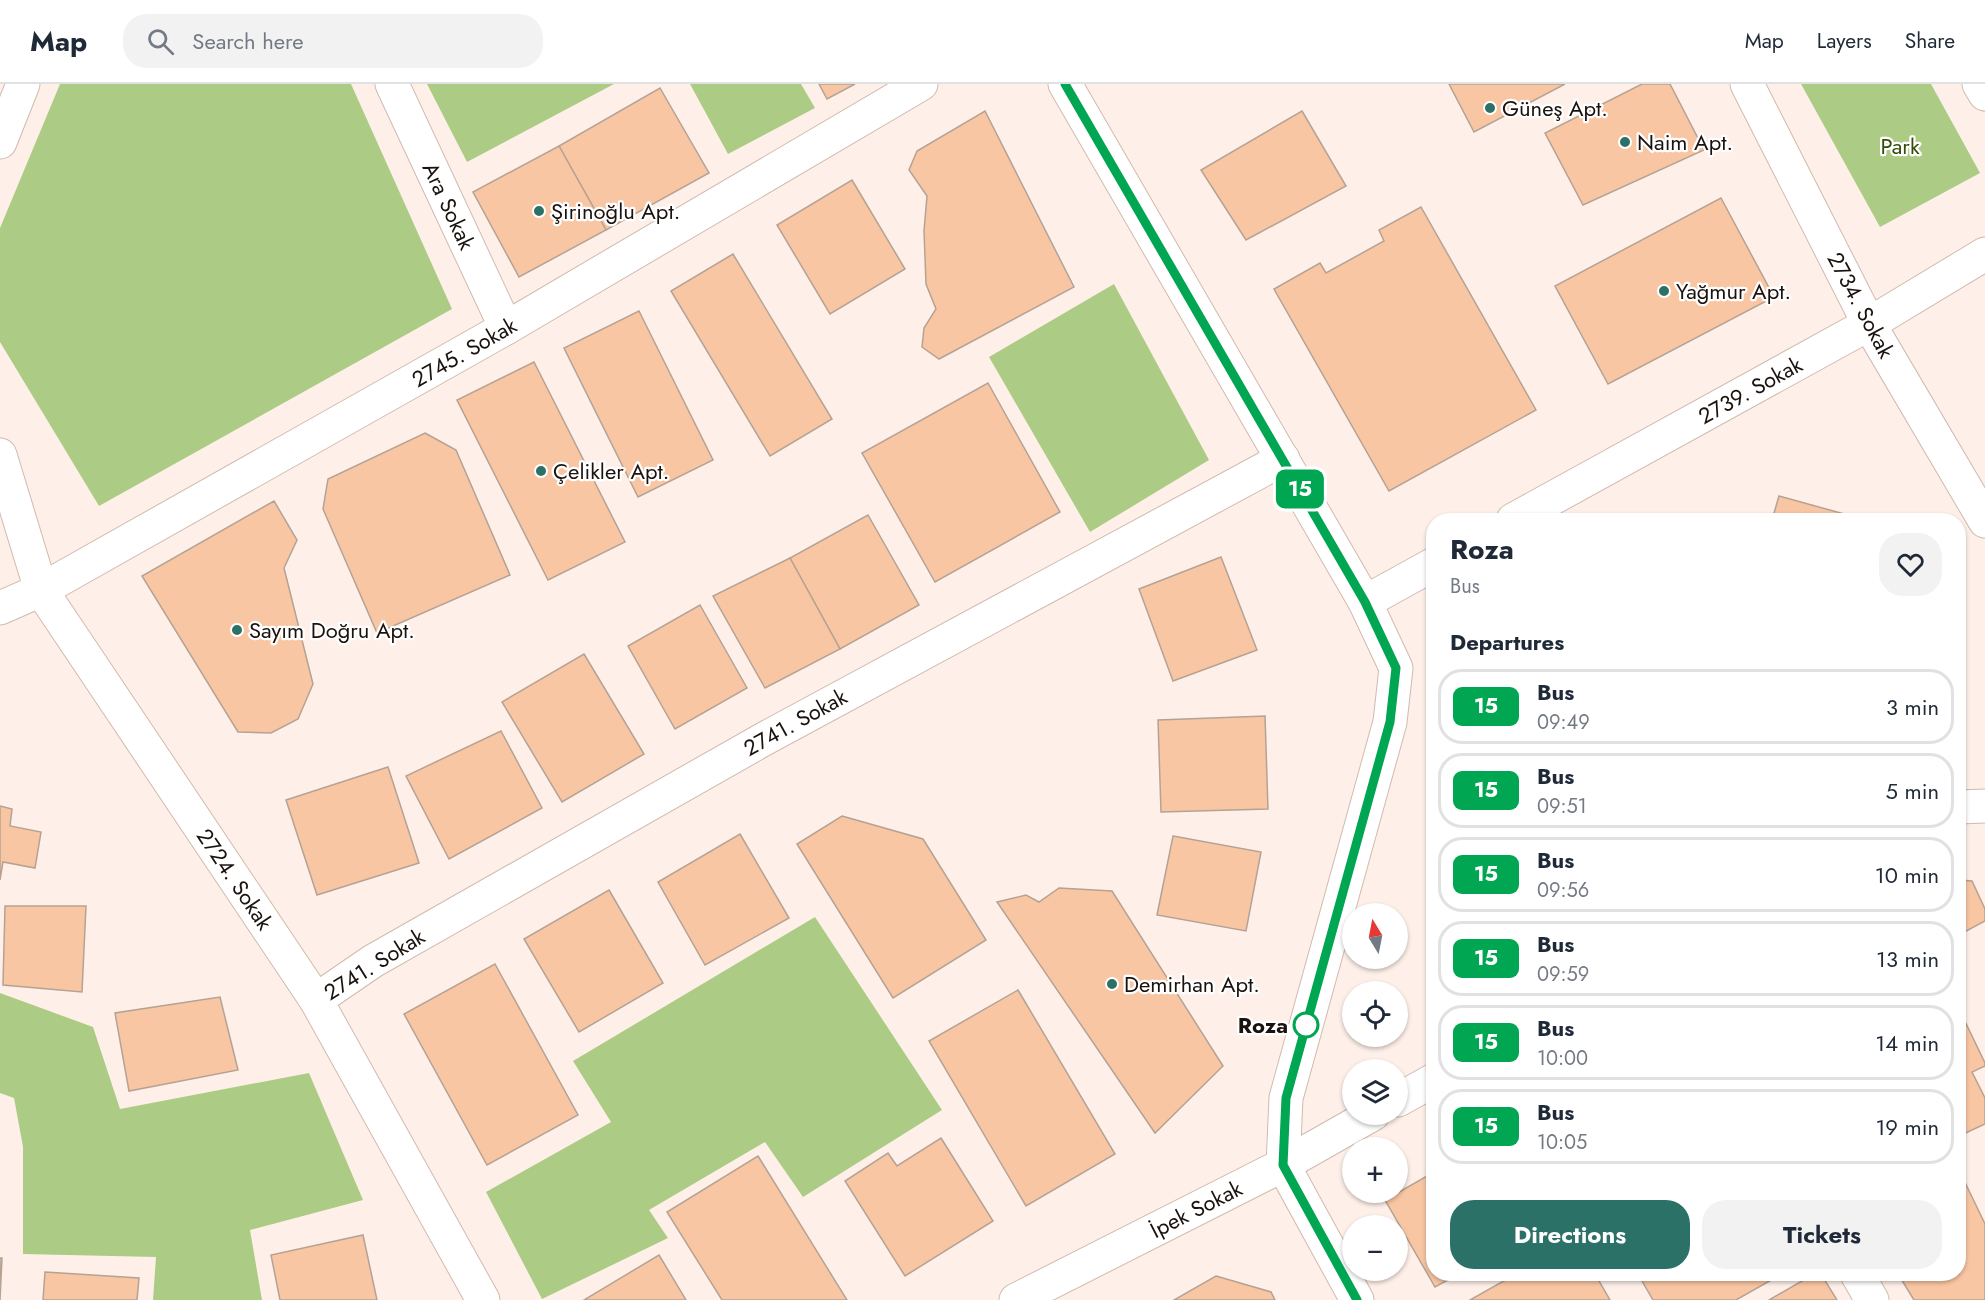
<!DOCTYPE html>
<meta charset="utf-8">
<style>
:root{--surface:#fff;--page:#f2f2f3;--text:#1f2937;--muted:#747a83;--line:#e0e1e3;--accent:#2b7168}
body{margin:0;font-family:Jost,sans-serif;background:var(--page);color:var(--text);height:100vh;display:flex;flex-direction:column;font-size:22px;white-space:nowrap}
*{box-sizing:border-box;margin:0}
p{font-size:20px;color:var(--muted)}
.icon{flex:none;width:33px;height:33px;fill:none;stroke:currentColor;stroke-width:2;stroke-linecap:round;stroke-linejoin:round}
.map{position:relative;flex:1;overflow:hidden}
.sheet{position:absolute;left:1426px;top:429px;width:540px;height:768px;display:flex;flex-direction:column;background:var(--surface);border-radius:24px;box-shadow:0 2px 4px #0004}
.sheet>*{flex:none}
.badge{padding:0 12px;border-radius:9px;font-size:21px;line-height:39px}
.needle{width:39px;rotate:350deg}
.controls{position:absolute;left:1342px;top:819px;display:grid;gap:12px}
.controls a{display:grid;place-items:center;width:66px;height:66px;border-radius:50%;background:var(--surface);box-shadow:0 2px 4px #0004;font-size:30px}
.map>.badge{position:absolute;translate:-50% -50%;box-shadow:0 0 0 3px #fff}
h2{padding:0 24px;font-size:22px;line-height:54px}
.round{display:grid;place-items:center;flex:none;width:63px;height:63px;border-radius:24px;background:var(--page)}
.headline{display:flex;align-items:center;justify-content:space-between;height:102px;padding:0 24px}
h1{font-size:28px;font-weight:700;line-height:45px}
.action{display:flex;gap:12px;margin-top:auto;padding:12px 24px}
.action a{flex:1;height:69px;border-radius:24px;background:var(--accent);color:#fff;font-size:24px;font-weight:700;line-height:69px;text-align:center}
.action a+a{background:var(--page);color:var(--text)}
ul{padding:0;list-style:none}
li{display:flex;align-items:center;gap:18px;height:75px;margin:0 12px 9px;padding:0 12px;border:3px solid var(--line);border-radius:24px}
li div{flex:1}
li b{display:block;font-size:22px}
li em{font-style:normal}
li .badge{min-width:66px;font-weight:700;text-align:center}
header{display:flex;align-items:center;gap:36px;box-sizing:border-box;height:84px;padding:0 30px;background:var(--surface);border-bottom:2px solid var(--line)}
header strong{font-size:28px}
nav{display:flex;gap:33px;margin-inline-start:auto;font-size:21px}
.search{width:420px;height:54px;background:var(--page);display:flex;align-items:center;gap:15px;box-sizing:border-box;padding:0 21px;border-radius:24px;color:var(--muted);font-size:22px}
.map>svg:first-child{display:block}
</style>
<header>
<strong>Map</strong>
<div class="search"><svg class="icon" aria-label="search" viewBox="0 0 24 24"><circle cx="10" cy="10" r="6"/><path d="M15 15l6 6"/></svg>Search here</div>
<nav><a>Map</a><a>Layers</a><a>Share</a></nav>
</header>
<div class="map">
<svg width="1985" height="1216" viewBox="0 0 1985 1216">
<rect width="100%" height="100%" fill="#fef0e9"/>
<g fill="#accc85">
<path d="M60 0H351L452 225 99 422 0 258V144Z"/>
<path d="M427 0H614L467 78Z"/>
<path d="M690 0H801L815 24 728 70Z"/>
<path d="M1801 0H1931L1980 89 1880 143Z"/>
<path d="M1114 200 1209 376 1090 448 989 273Z"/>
<path d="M815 833 942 1026 803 1113 765 1058 649 1126 668 1154 542 1215 486 1108 611 1038 573 977Z"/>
<path d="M0 909 93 943 120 1025 309 989 363 1116 250 1146 262 1216H153L156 1173 23 1170V1063L14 1014 0 1009Z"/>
</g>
<g fill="#f9c6a3" stroke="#b5a294" stroke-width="1.5">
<path d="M819 0H855L827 15Z"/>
<path d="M1449 0H1565L1474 48Z"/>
<path d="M1642 0H1670L1704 66 1583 121 1545 49Z"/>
<path d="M660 4 709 89 606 146 559 62Z"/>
<path d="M985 27 1074 203 939 275 922 263 924 244 936 225 926 200 924 147 927 112 909 86 917 67Z"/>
<path d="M1302 27 1346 102 1246 156 1201 86Z"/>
<path d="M559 62 606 146 519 193 473 108Z"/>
<path d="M852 96 905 185 830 230 777 141Z"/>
<path d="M1721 114 1774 213 1608 300 1555 202Z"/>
<path d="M1421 123 1536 326 1389 407 1274 205 1320 179 1326 189 1384 157 1379 146Z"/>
<path d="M733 170 832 335 770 372 671 207Z"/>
<path d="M639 227 713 376 638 413 564 264Z"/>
<path d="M534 278 625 458 548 496 457 316Z"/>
<path d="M988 299 1060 428 935 498 862 369Z"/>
<path d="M425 349 456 366 510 491 377 549 323 425 328 395Z"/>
<path d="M1779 412 1866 436H1772Z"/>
<path d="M274 417 297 456 284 484 313 600 298 635 271 649 238 648 142 492Z"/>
<path d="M868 431 919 521 840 565 790 474Z"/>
<path d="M1221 473 1257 566 1173 597 1139 505Z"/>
<path d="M790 474 840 565 765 604 713 512Z"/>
<path d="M700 521 747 604 675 645 628 562Z"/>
<path d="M584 570 644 670 562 718 502 618Z"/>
<path d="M1265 632 1268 725 1161 728 1158 636Z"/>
<path d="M501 647 542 724 449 775 406 692Z"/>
<path d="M388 683 419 779 317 811 286 716Z"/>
<path d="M0 722 12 725 10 742 41 748 35 784 3 778 0 796Z"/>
<path d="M842 732 923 755 986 856 893 914 797 760Z"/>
<path d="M740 750 789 834 705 881 658 798Z"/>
<path d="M1173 752 1261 768 1246 847 1157 831Z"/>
<path d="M1959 796 1972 797 1985 825V837L1959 851Z"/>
<path d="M1059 804 1112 807 1223 982 1155 1049 997 818 1026 811 1039 818Z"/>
<path d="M609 806 663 899 579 948 524 855Z"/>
<path d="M5 822H86L82 908 3 901Z"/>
<path d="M495 880 578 1031 487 1081 404 930Z"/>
<path d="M1018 906 1115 1070 1026 1122 929 957Z"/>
<path d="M220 913 238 986 129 1007 115 929Z"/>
<path d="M1959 925 1985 979V982L1972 988 1985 1014V1040L1959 1052Z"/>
<path d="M941 1054 993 1137 905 1192 845 1097 888 1069 897 1082Z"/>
<path d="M758 1072 847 1216H722L667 1128Z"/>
<path d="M1959 1086 1985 1140V1216H1914L1898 1190H1959Z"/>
<path d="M1434 1088V1190H1459L1435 1203 1385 1116Z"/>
<path d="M363 1151 377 1216H280L271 1171Z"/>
<path d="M659 1171 686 1216H584Z"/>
<path d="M0 1174H2L0 1216Z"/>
<path d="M45 1188 139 1194 137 1216H43Z"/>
<path d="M1516 1190H1595L1610 1216H1470Z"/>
<path d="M1638 1190H1782L1736 1216H1653Z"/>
<path d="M1814 1190H1821L1837 1216H1769Z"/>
<path d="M1216 1192 1271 1208 1275 1216H1174Z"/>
</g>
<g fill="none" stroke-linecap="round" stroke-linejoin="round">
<defs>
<g id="street">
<path d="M392 0 506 244"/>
<path d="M1065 0 1365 518 1396 584 1390 638 1286 1014 1283 1081 1357 1216"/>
<path d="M1747 0 1869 240 1985 437"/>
<path d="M1979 0 1985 10"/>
<path d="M0 371 41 506 316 916 483 1216"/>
<path d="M1513 436 1869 240 1985 170"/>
<path d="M1365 518 1434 480"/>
<path d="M0 524 41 506 506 244 921 0"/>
<path d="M1959 723 1985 722"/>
<path d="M316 916 373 877 764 655 1283 375"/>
<path d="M1398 1016 1434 996"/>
<path d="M1857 1190 1872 1216"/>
<path d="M1016 1216 1283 1081 1373 1030"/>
</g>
<path id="secondary" d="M0 58 23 0"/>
</defs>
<use href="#street" stroke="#d0baaf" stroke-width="35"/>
<use href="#secondary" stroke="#d0baaf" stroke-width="35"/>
<use href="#street" stroke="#fff" stroke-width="33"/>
<use href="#secondary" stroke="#fff" stroke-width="33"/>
</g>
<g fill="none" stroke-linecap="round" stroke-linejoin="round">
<defs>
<path id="line" d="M1065 0 1365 518 1396 584 1390 638 1286 1014 1283 1081 1357 1216"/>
</defs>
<use href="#line" stroke="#fff" stroke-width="14"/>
<use href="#line" stroke="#00a651" stroke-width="9"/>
</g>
<g fill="#2b7168" stroke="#fff" stroke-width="2">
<circle cx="1490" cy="24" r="6"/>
<circle cx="1625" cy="58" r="6"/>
<circle cx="539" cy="127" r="6"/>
<circle cx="1664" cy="207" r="6"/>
<circle cx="541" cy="387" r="6"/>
<circle cx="237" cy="546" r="6"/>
<circle cx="1112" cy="900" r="6"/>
</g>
<circle fill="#fff" stroke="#00a651" stroke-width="3" cx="1306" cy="941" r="12"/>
<g text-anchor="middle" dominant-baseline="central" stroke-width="4.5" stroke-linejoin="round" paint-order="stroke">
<g font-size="22" fill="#1a120f" stroke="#fff" text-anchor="start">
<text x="1502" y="24">Güneş Apt.</text>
<text x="1637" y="58">Naim Apt.</text>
<text x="551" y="127">Şirinoğlu Apt.</text>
<text x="1676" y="207">Yağmur Apt.</text>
<text x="553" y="387">Çelikler Apt.</text>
<text x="249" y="546">Sayım Doğru Apt.</text>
<text x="1124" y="900">Demirhan Apt.</text>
</g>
<g font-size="22" fill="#344c0a" stroke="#fff">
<text x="1900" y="62">Park</text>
</g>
<g font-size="22" fill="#1a120f" stroke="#fff">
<text transform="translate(449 122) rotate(65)">Ara Sokak</text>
<text transform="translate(1861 221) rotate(62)">2734. Sokak</text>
<text transform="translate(464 268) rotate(-30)">2745. Sokak</text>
<text transform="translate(1750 306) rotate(-29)">2739. Sokak</text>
<text transform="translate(795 638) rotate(-29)">2741. Sokak</text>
<text transform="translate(235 795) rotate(56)">2724. Sokak</text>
<text transform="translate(374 880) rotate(-32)">2741. Sokak</text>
<text transform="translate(1196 1125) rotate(-27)">İpek Sokak</text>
</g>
<g font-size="22" font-weight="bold" fill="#1a120f" stroke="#fff" text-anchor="end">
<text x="1288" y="941">Roza</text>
</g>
</g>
</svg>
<div class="controls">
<a><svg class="needle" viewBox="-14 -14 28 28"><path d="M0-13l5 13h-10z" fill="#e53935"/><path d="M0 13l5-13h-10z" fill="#747a83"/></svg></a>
<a><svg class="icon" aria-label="locate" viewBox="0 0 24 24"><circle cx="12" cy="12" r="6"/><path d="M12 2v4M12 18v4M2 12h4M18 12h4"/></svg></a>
<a><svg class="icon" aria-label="layers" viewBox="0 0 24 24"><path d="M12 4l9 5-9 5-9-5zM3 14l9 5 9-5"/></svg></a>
<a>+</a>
<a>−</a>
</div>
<b class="badge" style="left:1300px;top:405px;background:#00a651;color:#fff">15</b>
<section class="sheet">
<div class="headline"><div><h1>Roza</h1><p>Bus</p></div><a class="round"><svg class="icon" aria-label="heart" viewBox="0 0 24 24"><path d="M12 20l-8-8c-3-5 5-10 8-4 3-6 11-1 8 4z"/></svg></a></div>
<h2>Departures</h2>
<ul>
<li><span class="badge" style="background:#00a651;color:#fff">15</span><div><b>Bus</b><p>09:49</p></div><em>3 min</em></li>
<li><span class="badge" style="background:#00a651;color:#fff">15</span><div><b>Bus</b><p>09:51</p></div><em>5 min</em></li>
<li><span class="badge" style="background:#00a651;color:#fff">15</span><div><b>Bus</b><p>09:56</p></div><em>10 min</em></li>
<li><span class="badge" style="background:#00a651;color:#fff">15</span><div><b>Bus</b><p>09:59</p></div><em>13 min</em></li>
<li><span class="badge" style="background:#00a651;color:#fff">15</span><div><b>Bus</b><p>10:00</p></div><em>14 min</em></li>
<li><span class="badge" style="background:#00a651;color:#fff">15</span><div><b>Bus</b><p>10:05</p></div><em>19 min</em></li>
</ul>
<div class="action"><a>Directions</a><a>Tickets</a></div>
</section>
</div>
